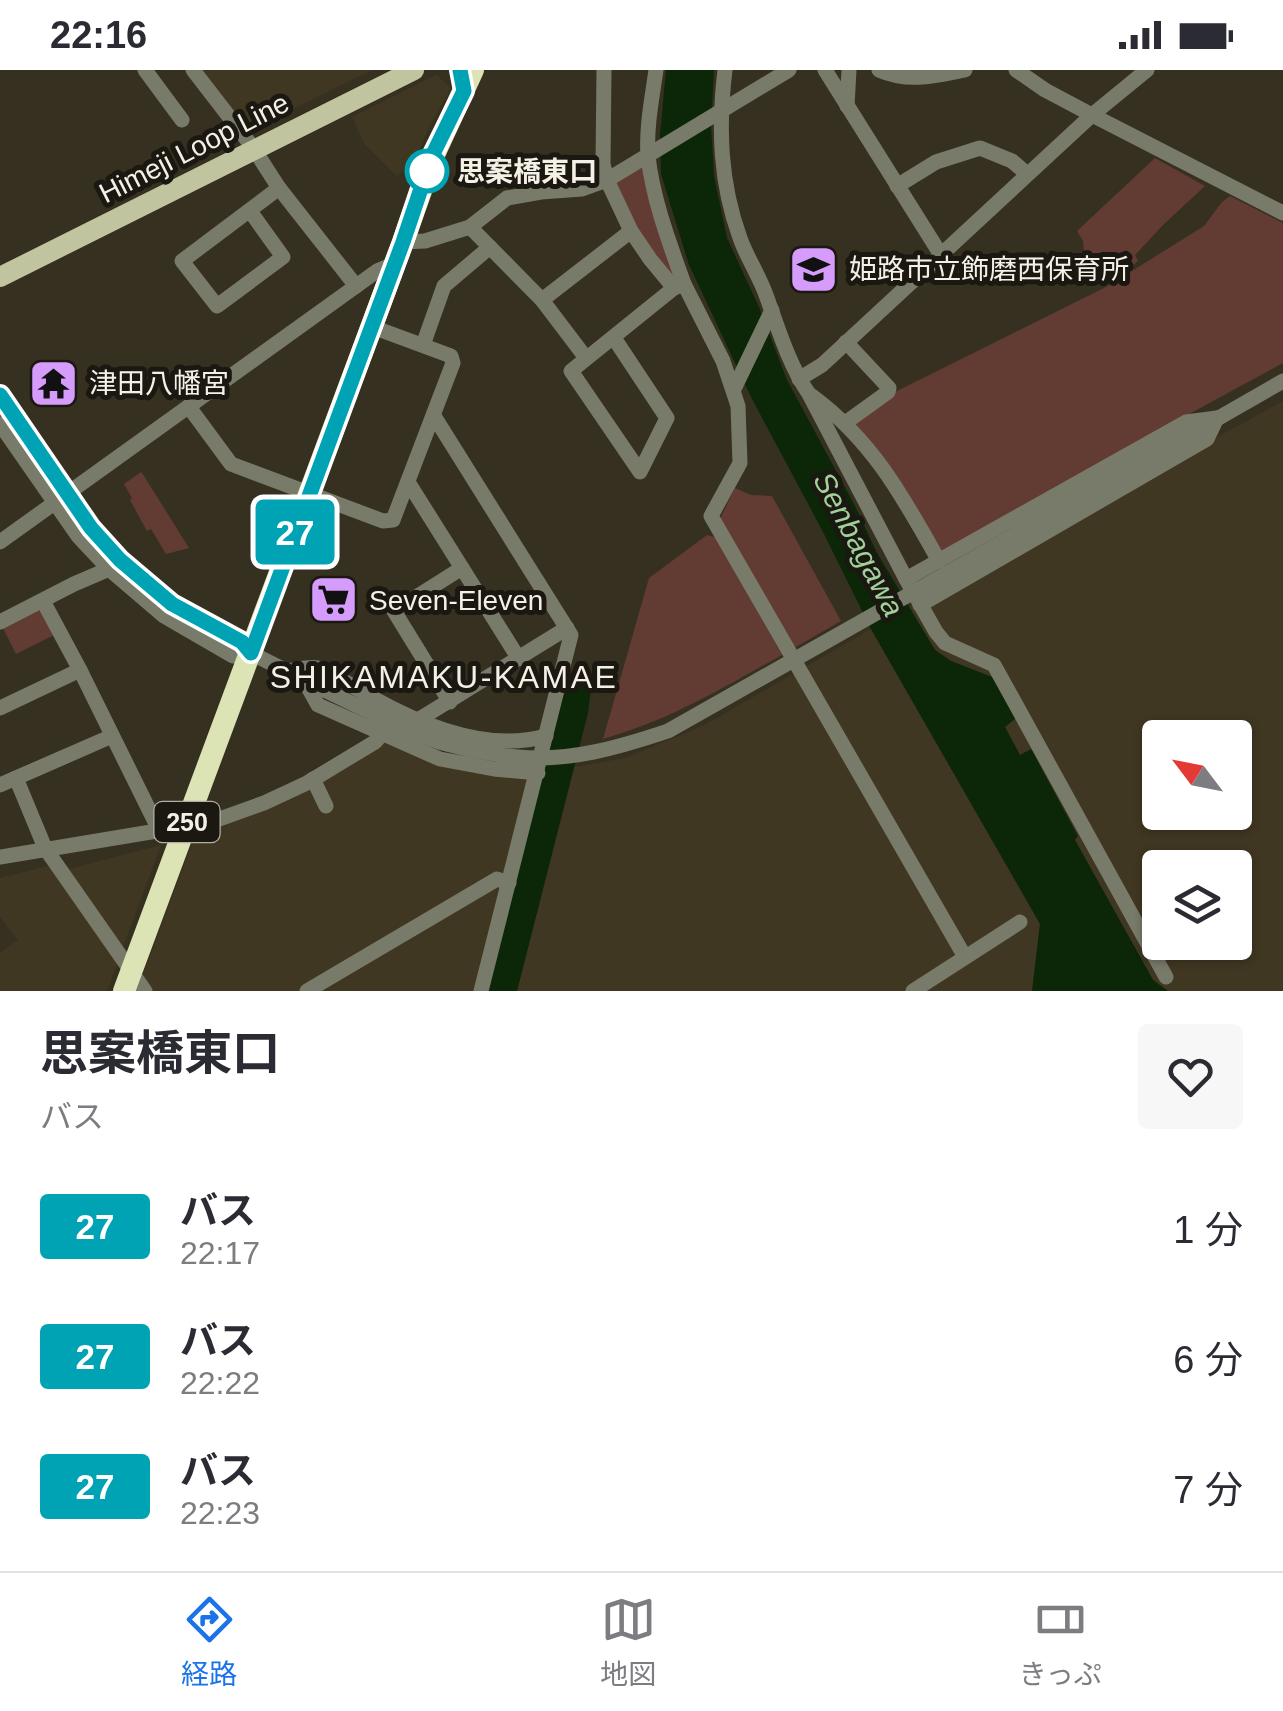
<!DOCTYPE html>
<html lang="ja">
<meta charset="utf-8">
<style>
:root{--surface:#fff;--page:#f7f7f7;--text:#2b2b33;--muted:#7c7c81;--line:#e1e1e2;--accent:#1a73e8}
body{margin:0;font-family:Helvetica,"Noto Sans JP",sans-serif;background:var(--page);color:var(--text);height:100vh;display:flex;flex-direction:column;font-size:38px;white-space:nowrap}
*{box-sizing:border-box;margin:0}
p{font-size:32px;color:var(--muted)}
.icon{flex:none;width:55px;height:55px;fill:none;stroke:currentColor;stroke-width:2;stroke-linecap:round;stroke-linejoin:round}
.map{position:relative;height:921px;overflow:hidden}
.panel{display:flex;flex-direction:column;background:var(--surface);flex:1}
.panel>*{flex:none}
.badge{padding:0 20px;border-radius:8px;font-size:35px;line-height:65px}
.needle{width:65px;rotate:302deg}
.controls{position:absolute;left:1142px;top:650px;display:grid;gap:20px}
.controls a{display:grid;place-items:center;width:110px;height:110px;border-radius:10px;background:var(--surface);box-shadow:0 2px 8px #0004;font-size:50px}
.map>.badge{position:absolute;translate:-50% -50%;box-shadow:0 0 0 5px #fff}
.round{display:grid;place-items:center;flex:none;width:105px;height:105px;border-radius:10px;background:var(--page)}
.head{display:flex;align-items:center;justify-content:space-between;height:170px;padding:0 40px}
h1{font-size:48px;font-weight:700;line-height:75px}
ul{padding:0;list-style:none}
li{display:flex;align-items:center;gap:30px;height:130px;padding:0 40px}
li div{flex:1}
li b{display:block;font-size:38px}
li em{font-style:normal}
li .badge{min-width:110px;font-weight:700;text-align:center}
.status{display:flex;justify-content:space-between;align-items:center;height:70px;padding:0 50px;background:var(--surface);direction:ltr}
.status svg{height:28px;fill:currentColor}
.tab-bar{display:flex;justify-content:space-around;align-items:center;height:140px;border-top:2px solid var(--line);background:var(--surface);font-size:28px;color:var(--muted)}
.tab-bar a{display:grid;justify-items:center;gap:5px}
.tab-bar .on{color:var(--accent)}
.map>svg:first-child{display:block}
</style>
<div class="status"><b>22:16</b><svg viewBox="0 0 49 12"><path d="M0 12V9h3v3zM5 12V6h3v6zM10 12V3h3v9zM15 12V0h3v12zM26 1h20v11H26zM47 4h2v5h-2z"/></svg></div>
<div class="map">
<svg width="1283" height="921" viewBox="0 0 1283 921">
<rect width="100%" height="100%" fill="#363021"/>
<g fill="#403722" fill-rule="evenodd">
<path d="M198 0H372L247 62Z"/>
<path d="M436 5 451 18 429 57 415 90 397 106 365 75 352 47Z"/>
<path d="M1283 331V921H1168L1153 910 1074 769 1077 766 1032 680 1020 685 1004 657 992 607 951 591 935 580 908 538ZM1160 668H1235V742H1160ZM1160 798H1235V872H1160Z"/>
<path d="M871 559 1040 854 1032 921H517L574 697 625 688 703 656Z"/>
<path d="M386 672 542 703 486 921H137L197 760 310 716Z"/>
<path d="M161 775 121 882 65 800Z"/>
<path d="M48 796 118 893 107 921H0V883L18 870 0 847V808Z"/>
</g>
<g fill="#623b33">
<path d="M1155 88 1205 116 1163 155 1135 185 1138 191 1121 205 1104 215 1085 194 1083 171 1077 161Z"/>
<path d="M643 93 677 205 672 208 632 151 614 112Z"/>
<path d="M1230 126 1283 153V293L1191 343 942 486 855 358 853 350 891 324 1108 216 1204 156 1222 132Z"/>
<path d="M141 402 144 406 189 478 166 484 151 459 147 461 130 430 132 428 124 414Z"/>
<path d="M735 418 751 425 772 426 841 551 794 578 719 451Z"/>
<path d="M707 465 715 467 782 585C721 619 670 650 603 669L649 508Z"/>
<path d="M42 538 56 564 16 584 3 558Z"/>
</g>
<g fill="#0c2608">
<path d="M666 0H714L711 56 714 106 727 168 759 237 787 310 855 436 876 481 935 580 951 591 992 607 1016 648 1005 657 1020 685 1031 679 1078 766 1075 770 1153 910 1168 921H1032L1040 854 871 559 822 460 752 329 689 195 661 104 660 65Z"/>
<path d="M578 596 593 604 588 643 517 921H486L567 608Z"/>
</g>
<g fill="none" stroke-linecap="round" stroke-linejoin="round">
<g stroke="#787b69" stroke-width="15">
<path d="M145 0 182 50"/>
<path d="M193 0 254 79 279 118 356 216"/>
<path d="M604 0 603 94 607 110 631 161 650 189 674 218"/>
<path d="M656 0C652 28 646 58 648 86 653 130 669 172 684 214"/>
<path d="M725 0C718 58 720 113 740 168 747 188 759 205 766 225 778 258 789 295 809 324L906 509 936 562 945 573 994 595 1166 907"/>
<path d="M825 0 941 185"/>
<path d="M879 0C909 13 935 6 965 0"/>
<path d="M1016 0 1045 20 1092 45 1283 143"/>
<path d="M847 36 849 0"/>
<path d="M897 116 936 92 980 78 1012 91 1027 104"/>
<path d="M250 141 283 187 217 236 182 191 279 118"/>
<path d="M470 157 542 230 586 288"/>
<path d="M403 172 425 171 470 157 507 128 541 122 582 119 607 110 789 0"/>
<path d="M542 230 631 161"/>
<path d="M614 268 667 348 640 402 571 301 674 218 684 214 723 291 738 336 740 393 711 446 965 887"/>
<path d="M423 275 444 216 490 177"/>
<path d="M799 309 822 295 1092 45 1147 0"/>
<path d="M734 319 772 240"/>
<path d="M0 326 91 458 120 489 172 534 242 572 251 583 304 610 407 660 439 672 470 680"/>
<path d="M812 326C873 371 903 427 939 491"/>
<path d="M189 337 231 394 383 451 393 450 453 293 451 286 370 256"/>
<path d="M434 346 571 565 481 921"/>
<path d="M845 353 888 322 889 318 846 272"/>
<path d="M0 354 78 466 109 499 164 546 233 586 251 583"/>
<path d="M408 412 462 498"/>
<path d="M1018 463 1283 311"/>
<path d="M0 472 377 201 394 194"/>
<path d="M906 509 1186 352 1217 348"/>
<path d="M43 531 80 600"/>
<path d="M920 535 1207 369 1217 348"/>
<path d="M0 552 74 514 109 499"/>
<path d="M286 601C296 600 309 596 318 598 332 602 359 621 373 628 423 656 489 682 546 666"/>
<path d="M304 610 318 635 440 689 494 699 538 703"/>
<path d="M450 632 394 541 462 498 519 589"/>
<path d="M0 638 80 600 160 762"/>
<path d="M418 650 567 558"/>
<path d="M16 708 45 778 145 921"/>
<path d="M313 709 326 736"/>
<path d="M0 715 112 666"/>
<path d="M0 787 211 752 264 733 307 713 375 672 383 663"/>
<path d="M307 921 497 809 509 813"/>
<path d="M913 921 1020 852"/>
</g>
<path stroke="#c0c59f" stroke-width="20" d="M0 207 414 0"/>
<path stroke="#dce3b5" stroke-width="22" d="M124 921 403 172 433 87 473 0"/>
<path stroke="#787b69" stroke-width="15" d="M470 680C486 683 502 686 518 687 570 692 620 677 668 661L1018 463"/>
</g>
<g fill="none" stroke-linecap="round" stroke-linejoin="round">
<defs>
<path id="line" d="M0 325 91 458 120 490 172 534 242 572 251 583 403 172 432 86 464 21 460 0"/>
</defs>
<use href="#line" stroke="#fff" stroke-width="22"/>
<use href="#line" stroke="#00a3b4" stroke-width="15"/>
</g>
<defs>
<symbol id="school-square" viewBox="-11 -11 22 22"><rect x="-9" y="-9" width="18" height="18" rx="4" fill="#d59cfb" stroke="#1b1812"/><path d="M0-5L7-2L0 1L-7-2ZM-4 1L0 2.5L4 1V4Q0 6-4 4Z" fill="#111"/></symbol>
<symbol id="temple-square" viewBox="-11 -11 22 22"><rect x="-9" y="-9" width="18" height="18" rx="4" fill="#d59cfb" stroke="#1b1812"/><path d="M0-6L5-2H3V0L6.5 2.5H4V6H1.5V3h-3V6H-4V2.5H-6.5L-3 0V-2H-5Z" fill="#111"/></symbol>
<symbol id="supermarket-square" viewBox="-11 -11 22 22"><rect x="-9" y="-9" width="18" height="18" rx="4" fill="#d59cfb" stroke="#1b1812"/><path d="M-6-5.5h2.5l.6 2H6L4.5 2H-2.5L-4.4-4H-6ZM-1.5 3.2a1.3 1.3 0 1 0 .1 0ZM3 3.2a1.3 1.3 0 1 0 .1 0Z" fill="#111"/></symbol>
</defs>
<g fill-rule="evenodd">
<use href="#school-square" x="786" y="172" width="55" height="55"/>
<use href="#temple-square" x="26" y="286" width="55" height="55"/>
<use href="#supermarket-square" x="306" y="502" width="55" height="55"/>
</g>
<circle fill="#fff" stroke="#00a3b4" stroke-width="5" cx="427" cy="101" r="20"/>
<g text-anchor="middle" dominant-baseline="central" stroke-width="10" stroke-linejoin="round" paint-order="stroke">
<rect fill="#1b1812" stroke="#b3afa6" stroke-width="2.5" x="154.5" y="732" width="65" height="40" rx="8"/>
<g font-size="25" font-weight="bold" fill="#f4f0e6">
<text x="187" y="752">250</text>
</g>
<g font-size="28" fill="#f4f0e6" stroke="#1b1812">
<text transform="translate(194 78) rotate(-27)">Himeji Loop Line</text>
</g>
<g font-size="28" font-weight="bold" fill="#f4f0e6" stroke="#1b1812" text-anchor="start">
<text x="457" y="101">思案橋東口</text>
</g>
<g font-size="28" fill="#f4f0e6" stroke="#1b1812" text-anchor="start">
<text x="849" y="199">姫路市立飾磨西保育所</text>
<text x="89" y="313">津田八幡宮</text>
<text x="369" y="530">Seven-Eleven</text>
</g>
<g font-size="30" font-style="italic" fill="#a1d19a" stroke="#1b1812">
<text transform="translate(859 474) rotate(62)">Senbagawa</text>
</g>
<g font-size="32" letter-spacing="2.5" fill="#f4f0e6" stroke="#1b1812">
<text x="444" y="607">SHIKAMAKU-KAMAE</text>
</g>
</g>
</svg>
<div class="controls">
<a><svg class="needle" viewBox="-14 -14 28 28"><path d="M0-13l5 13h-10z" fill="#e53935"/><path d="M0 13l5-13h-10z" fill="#7c7c81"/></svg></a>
<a><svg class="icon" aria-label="layers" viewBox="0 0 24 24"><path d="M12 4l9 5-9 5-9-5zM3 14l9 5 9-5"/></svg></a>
</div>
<b class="badge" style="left:295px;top:462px;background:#00a3b4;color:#fff">27</b>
</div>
<section class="panel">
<div class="head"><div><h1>思案橋東口</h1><p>バス</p></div><a class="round"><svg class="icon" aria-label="heart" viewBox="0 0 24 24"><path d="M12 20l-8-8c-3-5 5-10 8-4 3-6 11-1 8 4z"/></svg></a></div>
<ul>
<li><span class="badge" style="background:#00a3b4;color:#fff">27</span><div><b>バス</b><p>22:17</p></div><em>1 分</em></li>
<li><span class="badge" style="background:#00a3b4;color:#fff">27</span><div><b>バス</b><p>22:22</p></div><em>6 分</em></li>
<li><span class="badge" style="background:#00a3b4;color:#fff">27</span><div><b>バス</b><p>22:23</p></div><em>7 分</em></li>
</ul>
</section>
<nav class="tab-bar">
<a class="on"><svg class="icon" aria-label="directions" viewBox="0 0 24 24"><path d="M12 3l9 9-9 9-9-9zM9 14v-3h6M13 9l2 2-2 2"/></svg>経路</a>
<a><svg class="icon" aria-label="map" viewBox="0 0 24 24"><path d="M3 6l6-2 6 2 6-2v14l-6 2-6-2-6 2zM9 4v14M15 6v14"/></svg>地図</a>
<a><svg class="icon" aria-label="tickets" viewBox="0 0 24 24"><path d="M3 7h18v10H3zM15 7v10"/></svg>きっぷ</a>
</nav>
